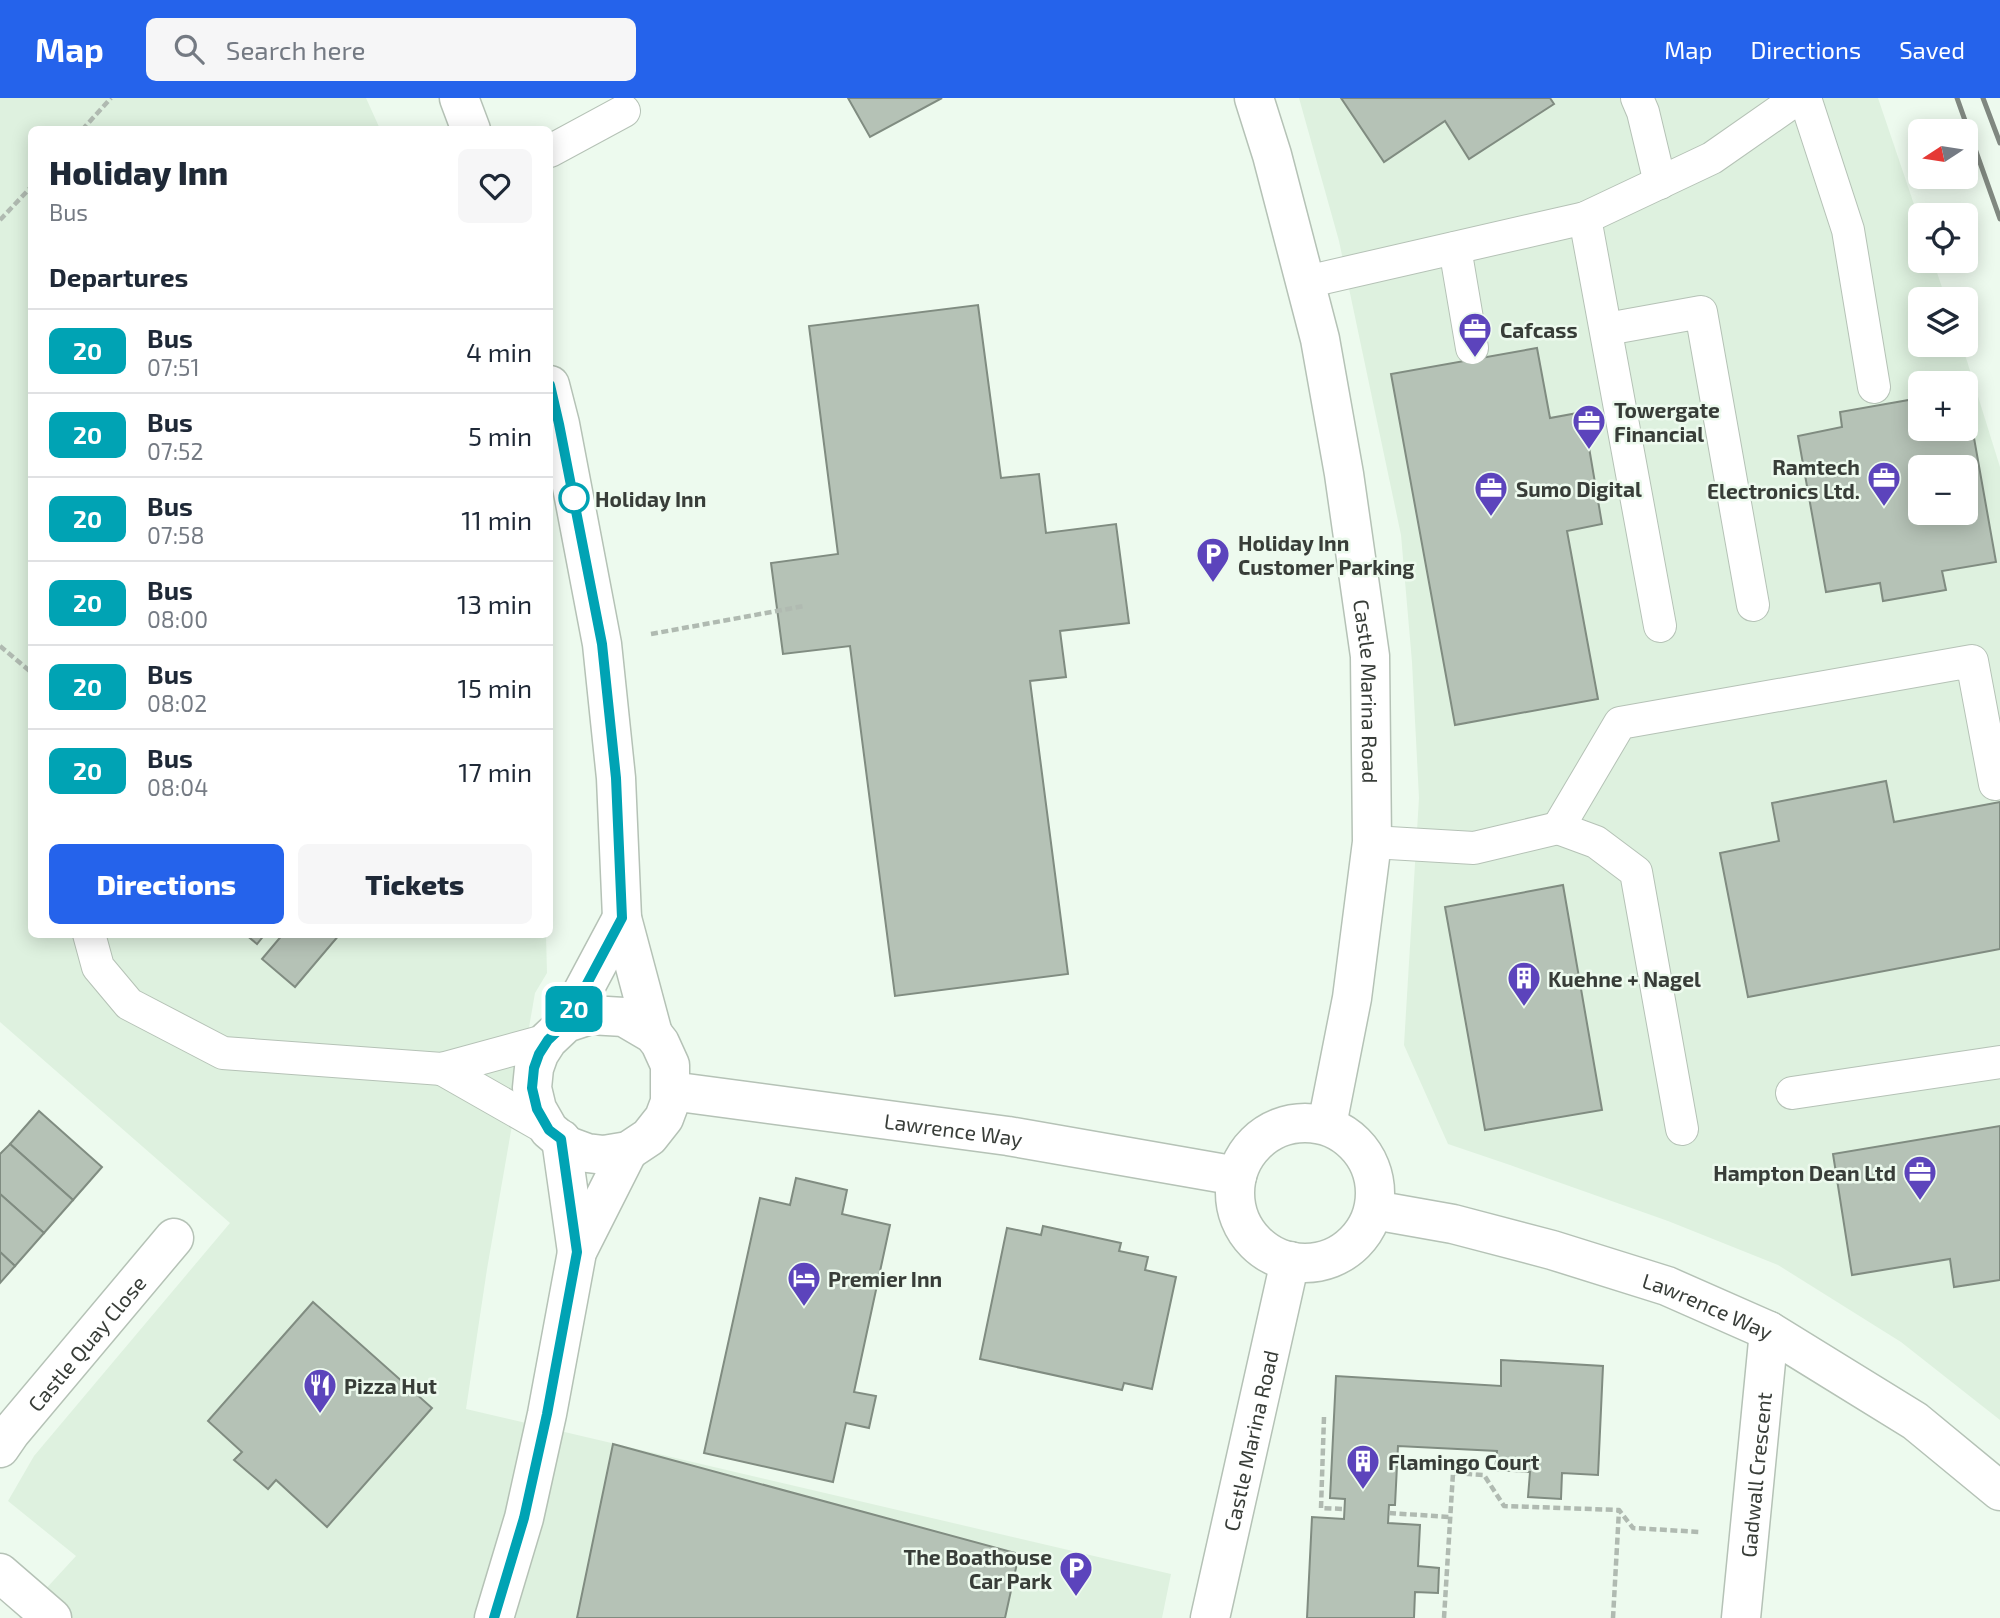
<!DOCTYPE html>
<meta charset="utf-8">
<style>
:root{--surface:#fff;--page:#f6f6f7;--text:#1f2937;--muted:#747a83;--line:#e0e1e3;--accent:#2563eb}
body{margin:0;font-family:"Exo 2",sans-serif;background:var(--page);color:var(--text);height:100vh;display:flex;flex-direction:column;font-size:26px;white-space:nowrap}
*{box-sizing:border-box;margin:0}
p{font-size:23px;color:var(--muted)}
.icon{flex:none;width:38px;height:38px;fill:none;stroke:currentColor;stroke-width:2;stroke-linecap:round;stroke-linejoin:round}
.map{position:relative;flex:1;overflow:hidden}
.details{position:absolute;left:28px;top:28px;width:525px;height:812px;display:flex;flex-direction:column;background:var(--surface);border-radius:10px;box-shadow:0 4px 18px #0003}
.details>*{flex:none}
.badge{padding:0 14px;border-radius:10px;font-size:24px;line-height:46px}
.needle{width:46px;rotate:258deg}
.buttons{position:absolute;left:1908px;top:21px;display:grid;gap:14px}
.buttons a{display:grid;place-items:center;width:70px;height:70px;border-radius:10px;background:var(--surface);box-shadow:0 4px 18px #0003;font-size:35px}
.map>.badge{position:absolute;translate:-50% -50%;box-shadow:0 0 0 4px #fff}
h2{padding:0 21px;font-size:26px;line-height:63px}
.round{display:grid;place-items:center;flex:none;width:74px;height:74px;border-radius:10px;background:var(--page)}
.summary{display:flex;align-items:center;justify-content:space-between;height:119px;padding:0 21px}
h1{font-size:33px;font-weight:800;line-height:52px}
.cta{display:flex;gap:14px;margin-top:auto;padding:14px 21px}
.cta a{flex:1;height:80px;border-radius:10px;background:var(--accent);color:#fff;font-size:28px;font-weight:800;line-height:80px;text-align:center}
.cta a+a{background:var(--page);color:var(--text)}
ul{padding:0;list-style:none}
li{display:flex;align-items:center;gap:21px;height:84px;padding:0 21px;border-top:2px solid var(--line)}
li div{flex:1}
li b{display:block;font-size:26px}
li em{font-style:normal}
li .badge{min-width:77px;font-weight:700;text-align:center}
header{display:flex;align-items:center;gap:42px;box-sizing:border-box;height:98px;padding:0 35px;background:var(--accent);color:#fff}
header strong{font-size:33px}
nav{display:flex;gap:38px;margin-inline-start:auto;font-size:24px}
.search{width:490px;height:63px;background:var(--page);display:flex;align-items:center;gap:18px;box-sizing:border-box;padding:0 24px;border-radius:10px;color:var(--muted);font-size:26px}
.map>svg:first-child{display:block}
</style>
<header>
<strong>Map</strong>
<div class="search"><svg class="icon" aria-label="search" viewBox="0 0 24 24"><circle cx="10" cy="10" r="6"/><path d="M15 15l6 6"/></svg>Search here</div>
<nav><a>Map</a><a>Directions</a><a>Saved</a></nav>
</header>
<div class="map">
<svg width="2000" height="1520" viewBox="0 0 2000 1520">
<rect width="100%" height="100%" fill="#edfaee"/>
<g fill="#def1df" fill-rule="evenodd">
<path d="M0 0H366L380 31 32 32V836L546 837 547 875 535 895 487 1171 466 1311 1171 1476 1162 1520H19L76 1458 8 1403 34 1358 230 1125 0 924Z"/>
<path d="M1299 0H1878L1920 124V163H1933L1946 201H1920V247H1962L2000 369V1322L1901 1244 1778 1167 1668 1123 1510 1067 1448 1046 1404 947 1419 700 1412 564 1401 437 1339 143ZM1920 285H1965V331H1920ZM1920 369H1965V415H1920Z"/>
</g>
<g fill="#b5c2b6" stroke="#808c81" stroke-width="2" fill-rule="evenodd">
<path d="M848 0H942L870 39Z"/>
<path d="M1341 0H1550L1554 6 1469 61 1445 23 1384 64Z"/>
<path d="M978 207 1001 380 1039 376 1046 435 1116 426 1129 525 1060 533 1066 579 1030 583 1068 876 895 898 850 548 783 556 771 465 838 456 809 228Z"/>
<path d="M1537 250 1550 320 1583 314 1602 426 1567 433 1598 601 1455 627 1391 276Z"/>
<path d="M1920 300V331H1965V307L1968 306 1996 464 1942 473 1946 492 1883 503 1880 485 1826 494 1798 338 1842 329 1840 314ZM1920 369H1965V415H1920Z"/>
<path d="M1886 683 1894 724 2000 704V851L1748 899 1720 755 1779 743 1772 705Z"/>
<path d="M1563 787 1602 1012 1485 1032 1445 809Z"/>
<path d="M245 836H265L257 846Z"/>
<path d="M283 836H340L295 889 262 861Z"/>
<path d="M39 1013 102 1069 73 1102 10 1046Z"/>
<path d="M2000 1028V1182L1954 1189 1950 1161 1852 1177 1833 1056Z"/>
<path d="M10 1046 73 1102 44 1135 0 1096V1056Z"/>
<path d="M796 1080 847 1092 842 1116 890 1127 854 1294 876 1298 869 1330 846 1325 833 1384 704 1355 760 1100 790 1107Z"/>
<path d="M0 1096 44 1135 15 1168 0 1154Z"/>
<path d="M1043 1128 1121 1145 1119 1153 1148 1159 1145 1172 1176 1179 1152 1291 1124 1285 1122 1292 980 1261 1007 1130 1041 1137Z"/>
<path d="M0 1154 15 1168 0 1185Z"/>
<path d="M313 1204 432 1310 327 1429 276 1382 268 1391 234 1362 242 1354 208 1323Z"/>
<path d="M1501 1262 1603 1268 1598 1377 1562 1375 1561 1401 1528 1399 1530 1374 1495 1372 1497 1353 1398 1348 1395 1407H1389L1388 1425 1420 1427 1418 1468 1439 1470 1438 1495 1415 1494 1414 1520H1307L1312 1419 1344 1421 1345 1401 1330 1400 1336 1278 1501 1288Z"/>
<path d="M613 1346 1019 1456 1005 1520H577Z"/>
</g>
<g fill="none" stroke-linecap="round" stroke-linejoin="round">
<defs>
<g id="lane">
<path d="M1637 0 1643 14 1660 85"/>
<path d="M1805 0 1848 132 1874 289"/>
<path d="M550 53 624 13"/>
<path d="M1585 120 1660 528"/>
<path d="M1455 150 1472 250"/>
<path d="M1306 184 1585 120 1712 60 1798 0"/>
<path d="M1607 231 1701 214 1753 507"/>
<path d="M1372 744 1474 750 1558 730"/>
<path d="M89 836 98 869 129 906 223 955 442 971 548 942"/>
<path d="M442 971 549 1032"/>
<path d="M1792 995 2000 964"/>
<path d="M1682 1031 1636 774 1596 744 1558 730 1620 625 1972 563 1995 686"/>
</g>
<g id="street">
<path id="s1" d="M1254 0 1272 57 1320 241 1344 376 1370 558 1372 744 1352 900 1327 1027"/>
<path id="s2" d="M1374 1112 1453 1126 1552 1152 1667 1188 1769 1233 1915 1323 2000 1393"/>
<path id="s3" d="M0 1350 11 1334 174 1140"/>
<path d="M0 1475 52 1520"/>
<path id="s4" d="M1210 1520 1290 1163"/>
<path id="s5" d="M1741 1520 1769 1233"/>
</g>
<g id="secondary">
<path d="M459 0 471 32"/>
<path d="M550 287 560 326 602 546 616 680 622 820 653 936"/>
<path d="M566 925 590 917 624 919 653 936 660 945 670 967V1004L664 1020 649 1039 628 1053 604 1057 587 1055 568 1048 549 1032 537 1011 532 990 534 970 539 956 548 942 566 925 622 820"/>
<path id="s6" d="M671 993 1008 1038 1237 1078"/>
<circle cx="1305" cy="1095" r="70"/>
<path d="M561 1041 577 1154"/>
<path d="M494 1520 524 1420 547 1316 577 1154 628 1053"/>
</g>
</defs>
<use href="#lane" stroke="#b5c2b6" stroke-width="34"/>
<use href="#street" stroke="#b5c2b6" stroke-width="41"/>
<use href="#secondary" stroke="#b5c2b6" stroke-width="41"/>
<g stroke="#b0bab1" stroke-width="4.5" stroke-dasharray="7 3.5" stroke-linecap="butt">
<path d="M82 32 111 0"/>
<path d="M0 122 32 88"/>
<path d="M651 536 804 508"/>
<path d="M0 548 32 575"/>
<path d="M1324 1319 1321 1410 1344 1411"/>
<path d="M1389 1415 1450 1419"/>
<path d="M1444 1520 1453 1375 1484 1377 1504 1408 1619 1412 1633 1430 1700 1434"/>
<path d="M1613 1520 1619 1412"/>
</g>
<use href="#lane" stroke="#fff" stroke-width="32"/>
<use href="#street" stroke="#fff" stroke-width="38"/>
<use href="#secondary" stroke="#fff" stroke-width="38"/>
<g stroke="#808880" stroke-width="5">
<path d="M1957 0 2000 121"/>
<path d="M1983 0 2000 45"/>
</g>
</g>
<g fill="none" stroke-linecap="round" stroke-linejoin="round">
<defs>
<path id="line" d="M494 1520 524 1420 547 1316 577 1154 561 1041 549 1032 537 1011 532 990 534 970 539 956 548 942 566 925 622 820 616 680 602 546 559 326 550 287"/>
</defs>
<use href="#line" stroke="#fff" stroke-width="16"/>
<use href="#line" stroke="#00a3b4" stroke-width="10"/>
</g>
<defs>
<symbol id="office-pin" viewBox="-11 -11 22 30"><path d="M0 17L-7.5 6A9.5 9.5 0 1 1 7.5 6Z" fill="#5c44bc" stroke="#edfaee"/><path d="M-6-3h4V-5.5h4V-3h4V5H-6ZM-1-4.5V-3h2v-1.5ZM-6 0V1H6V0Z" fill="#fff"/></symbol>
<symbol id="parking-pin" viewBox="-11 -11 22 30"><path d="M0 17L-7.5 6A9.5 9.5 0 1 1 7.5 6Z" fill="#5c44bc" stroke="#edfaee"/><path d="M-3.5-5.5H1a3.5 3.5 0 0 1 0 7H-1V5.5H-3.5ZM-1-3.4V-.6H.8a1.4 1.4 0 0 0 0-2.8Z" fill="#fff"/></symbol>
<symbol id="building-pin" viewBox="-11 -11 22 30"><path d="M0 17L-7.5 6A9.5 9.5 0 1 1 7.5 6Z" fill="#5c44bc" stroke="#edfaee"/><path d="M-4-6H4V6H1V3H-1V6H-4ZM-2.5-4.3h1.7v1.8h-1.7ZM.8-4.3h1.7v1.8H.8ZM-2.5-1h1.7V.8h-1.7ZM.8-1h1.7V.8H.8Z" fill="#fff"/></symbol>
<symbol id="hotel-pin" viewBox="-11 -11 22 30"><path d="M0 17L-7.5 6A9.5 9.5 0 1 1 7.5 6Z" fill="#5c44bc" stroke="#edfaee"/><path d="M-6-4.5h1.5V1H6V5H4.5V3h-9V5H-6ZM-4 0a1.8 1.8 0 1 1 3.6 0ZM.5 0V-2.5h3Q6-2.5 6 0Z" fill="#fff"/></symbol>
<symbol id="restaurant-pin" viewBox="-11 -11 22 30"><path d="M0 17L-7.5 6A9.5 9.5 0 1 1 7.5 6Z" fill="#5c44bc" stroke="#edfaee"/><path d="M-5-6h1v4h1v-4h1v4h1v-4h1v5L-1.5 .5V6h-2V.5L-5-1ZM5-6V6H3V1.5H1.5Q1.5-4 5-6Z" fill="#fff"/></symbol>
</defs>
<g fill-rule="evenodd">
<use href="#office-pin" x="1456" y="212" width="38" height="52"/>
<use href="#office-pin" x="1570" y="304" width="38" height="52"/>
<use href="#office-pin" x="1865" y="361" width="38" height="52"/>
<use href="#office-pin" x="1472" y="371" width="38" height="52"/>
<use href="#parking-pin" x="1194" y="437" width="38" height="52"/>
<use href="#building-pin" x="1505" y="861" width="38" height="52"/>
<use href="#office-pin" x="1901" y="1055" width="38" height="52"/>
<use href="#hotel-pin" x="785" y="1161" width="38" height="52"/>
<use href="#restaurant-pin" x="301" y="1268" width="38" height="52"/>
<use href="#building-pin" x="1344" y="1344" width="38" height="52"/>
<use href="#parking-pin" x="1057" y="1451" width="38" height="52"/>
</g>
<circle fill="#fff" stroke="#00a3b4" stroke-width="3.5" cx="574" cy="400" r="14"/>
<g text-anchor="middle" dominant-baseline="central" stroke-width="5" stroke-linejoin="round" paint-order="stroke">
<g font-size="21" font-weight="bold" fill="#383d38" stroke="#edfaee" text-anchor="start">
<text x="1500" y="231">Cafcass</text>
<text x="1614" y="311">Towergate<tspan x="1614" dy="24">Financial</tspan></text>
<text x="1860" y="368" text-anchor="end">Ramtech<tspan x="1860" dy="24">Electronics Ltd.</tspan></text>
<text x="1516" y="390">Sumo Digital</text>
<text x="1238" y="444">Holiday Inn<tspan x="1238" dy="24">Customer Parking</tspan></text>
<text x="1548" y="880">Kuehne + Nagel</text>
<text x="1896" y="1074" text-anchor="end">Hampton Dean Ltd</text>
<text x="828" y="1180">Premier Inn</text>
<text x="344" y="1287">Pizza Hut</text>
<text x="1388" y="1363">Flamingo Court</text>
<text x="1052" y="1458" text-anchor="end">The Boathouse<tspan x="1052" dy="24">Car Park</tspan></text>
</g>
<g font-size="21" font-weight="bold" fill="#383d38" stroke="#edfaee" text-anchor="start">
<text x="595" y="400">Holiday Inn</text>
</g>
<g font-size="21" fill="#383d38" stroke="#edfaee">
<text stroke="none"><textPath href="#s1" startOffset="606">Castle Marina Road</textPath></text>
<text stroke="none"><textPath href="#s6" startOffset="285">Lawrence Way</textPath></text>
<text stroke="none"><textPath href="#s2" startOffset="348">Lawrence Way</textPath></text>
<text stroke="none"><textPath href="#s3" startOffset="136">Castle Quay Close</textPath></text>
<text stroke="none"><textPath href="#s4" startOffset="182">Castle Marina Road</textPath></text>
<text stroke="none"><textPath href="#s5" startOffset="144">Gadwall Crescent</textPath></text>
</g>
</g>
</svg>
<div class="buttons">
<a><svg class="needle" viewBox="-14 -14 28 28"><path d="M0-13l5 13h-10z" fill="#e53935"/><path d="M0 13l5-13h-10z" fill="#747a83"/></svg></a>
<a><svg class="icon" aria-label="locate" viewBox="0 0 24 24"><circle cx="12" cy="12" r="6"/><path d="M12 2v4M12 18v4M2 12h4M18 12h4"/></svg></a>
<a><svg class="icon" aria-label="layers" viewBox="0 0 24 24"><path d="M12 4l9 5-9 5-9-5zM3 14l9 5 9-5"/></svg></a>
<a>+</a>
<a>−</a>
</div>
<b class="badge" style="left:574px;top:911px;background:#00a3b4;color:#fff">20</b>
<section class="details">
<div class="summary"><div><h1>Holiday Inn</h1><p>Bus</p></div><a class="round"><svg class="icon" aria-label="heart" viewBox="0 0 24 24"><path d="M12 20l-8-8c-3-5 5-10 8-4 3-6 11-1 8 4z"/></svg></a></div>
<h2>Departures</h2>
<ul>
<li><span class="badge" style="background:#00a3b4;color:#fff">20</span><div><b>Bus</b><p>07:51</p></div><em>4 min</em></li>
<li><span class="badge" style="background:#00a3b4;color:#fff">20</span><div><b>Bus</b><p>07:52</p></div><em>5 min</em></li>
<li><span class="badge" style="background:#00a3b4;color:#fff">20</span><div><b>Bus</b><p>07:58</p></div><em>11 min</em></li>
<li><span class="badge" style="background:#00a3b4;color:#fff">20</span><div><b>Bus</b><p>08:00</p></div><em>13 min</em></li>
<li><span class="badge" style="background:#00a3b4;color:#fff">20</span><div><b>Bus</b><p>08:02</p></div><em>15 min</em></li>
<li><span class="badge" style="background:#00a3b4;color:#fff">20</span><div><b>Bus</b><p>08:04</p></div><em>17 min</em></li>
</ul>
<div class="cta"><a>Directions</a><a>Tickets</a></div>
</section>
</div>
